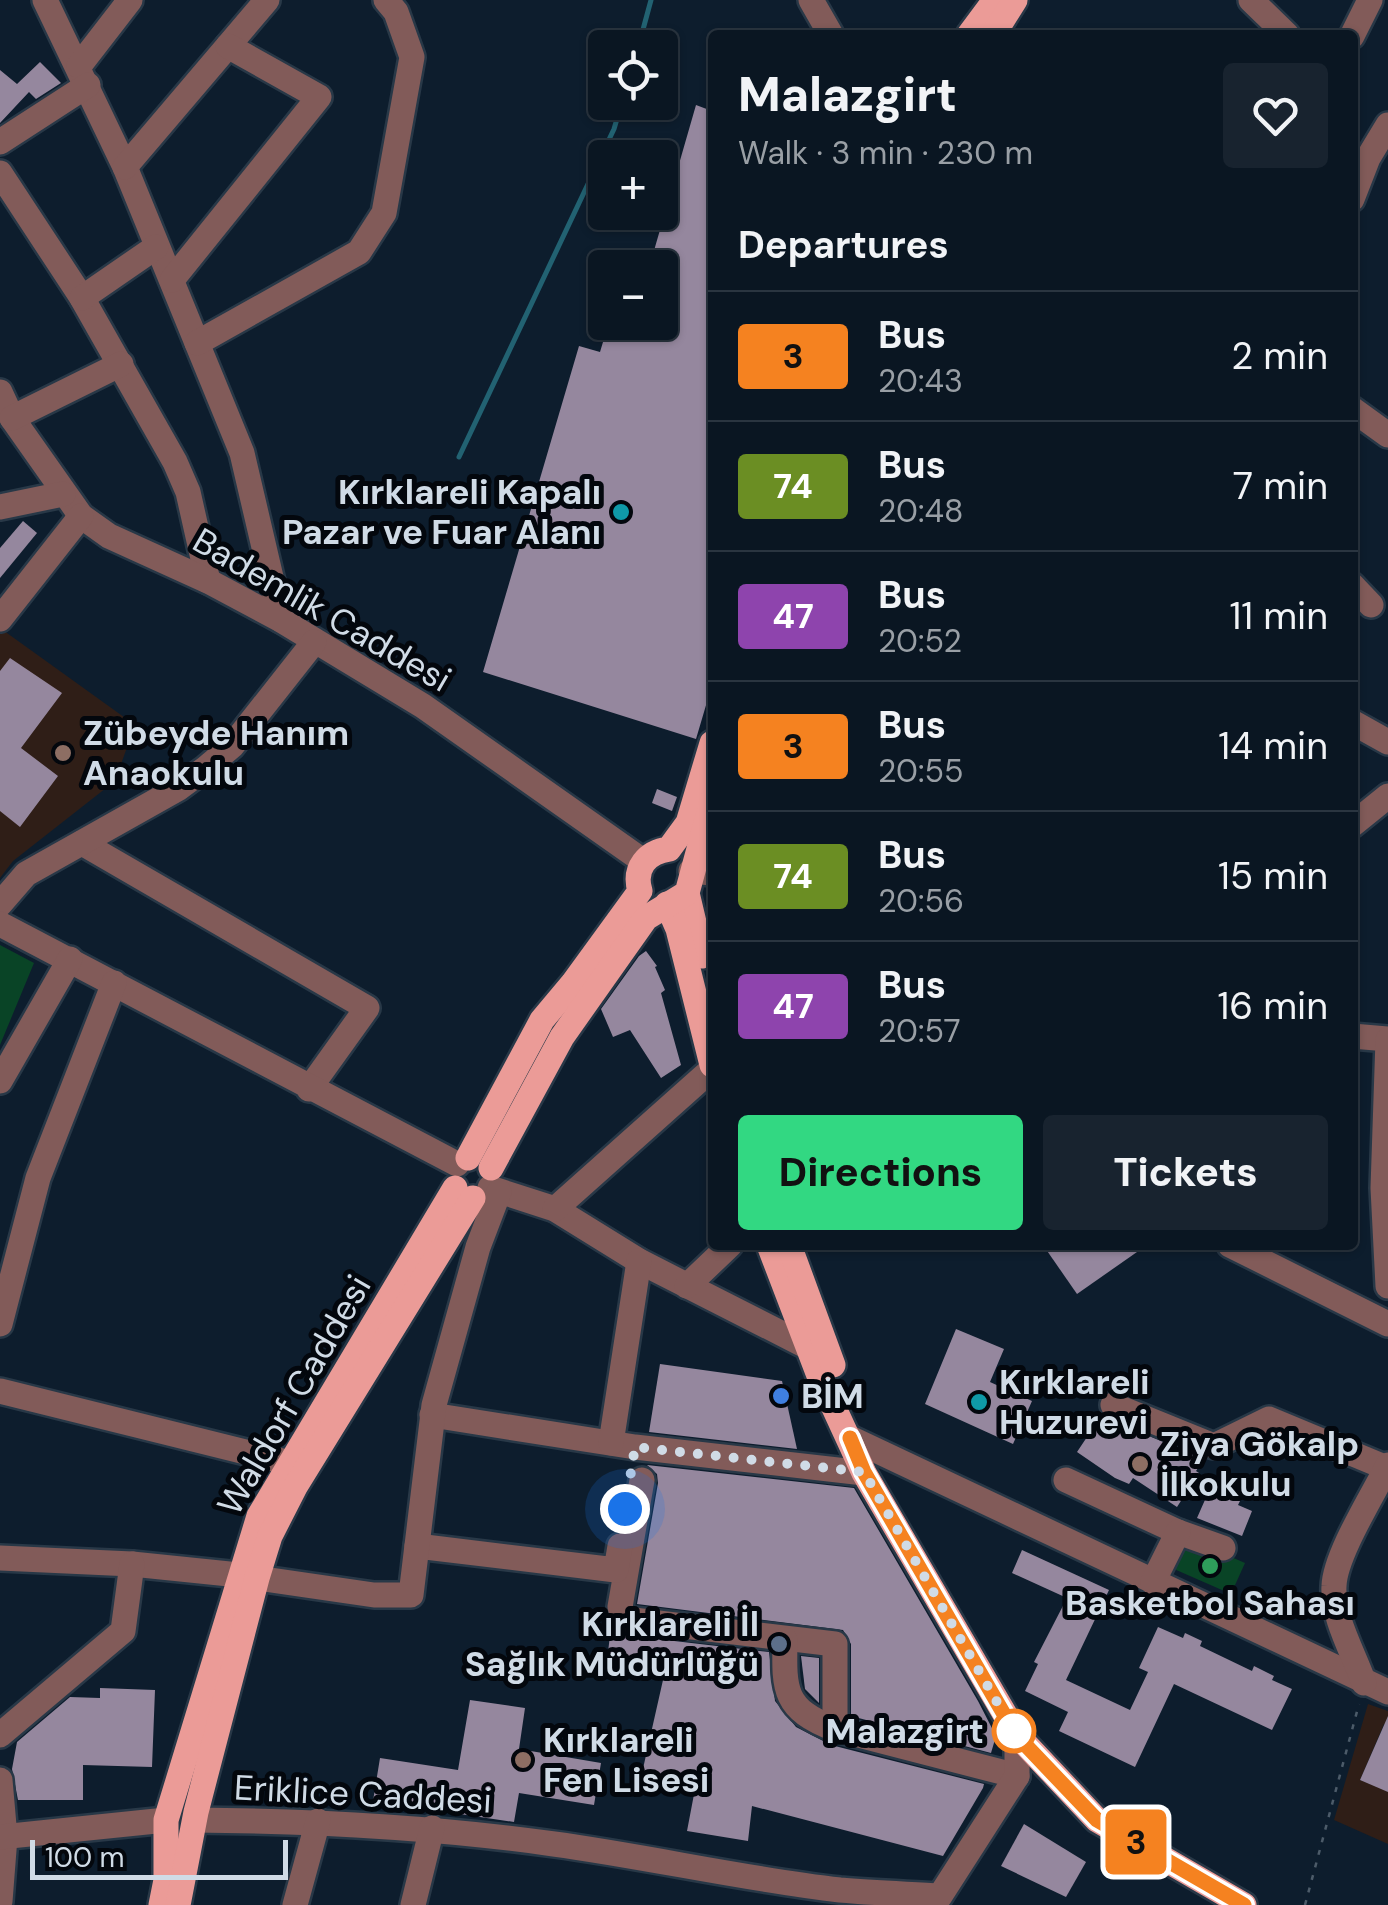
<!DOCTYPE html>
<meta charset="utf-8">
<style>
:root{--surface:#0a1622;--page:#18232f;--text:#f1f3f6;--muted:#999fa5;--line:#2a3540;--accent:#32d882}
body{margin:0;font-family:"DM Sans",sans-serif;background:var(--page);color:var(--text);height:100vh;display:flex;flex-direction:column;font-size:38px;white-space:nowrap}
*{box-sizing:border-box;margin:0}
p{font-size:32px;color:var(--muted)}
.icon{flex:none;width:55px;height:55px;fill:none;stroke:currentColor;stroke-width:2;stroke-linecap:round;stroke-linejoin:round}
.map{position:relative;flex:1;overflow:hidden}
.side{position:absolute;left:708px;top:30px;width:650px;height:1220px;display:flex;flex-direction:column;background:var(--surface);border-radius:10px;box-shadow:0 2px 8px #0004,0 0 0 2px var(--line)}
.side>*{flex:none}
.badge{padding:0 20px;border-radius:8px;font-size:35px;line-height:65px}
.tools{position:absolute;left:588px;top:30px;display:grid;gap:20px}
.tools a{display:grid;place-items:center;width:90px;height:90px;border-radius:10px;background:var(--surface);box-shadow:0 2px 8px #0004,0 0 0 2px var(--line);font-size:50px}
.scale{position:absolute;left:30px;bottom:25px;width:258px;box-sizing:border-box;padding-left:10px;border:5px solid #d0dbe6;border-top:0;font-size:28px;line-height:35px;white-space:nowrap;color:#d0dbe6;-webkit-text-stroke:8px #03070d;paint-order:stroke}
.you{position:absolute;width:50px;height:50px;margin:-25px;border:8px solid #fff;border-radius:50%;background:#1a73e8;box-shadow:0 0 0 15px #1a73e833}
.map>.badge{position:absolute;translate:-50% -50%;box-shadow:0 0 0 5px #fff}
h2{padding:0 30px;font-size:38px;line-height:90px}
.round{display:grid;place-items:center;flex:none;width:105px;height:105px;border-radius:10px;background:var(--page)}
.overview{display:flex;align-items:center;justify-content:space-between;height:170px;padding:0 30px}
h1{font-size:48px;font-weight:800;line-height:75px}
.button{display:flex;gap:20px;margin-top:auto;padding:20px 30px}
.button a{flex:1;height:115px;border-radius:10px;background:var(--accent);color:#111;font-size:40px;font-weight:800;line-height:115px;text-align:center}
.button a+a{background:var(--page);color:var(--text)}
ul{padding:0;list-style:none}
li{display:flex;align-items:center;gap:30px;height:130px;padding:0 30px;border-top:2px solid var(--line)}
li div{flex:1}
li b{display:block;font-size:38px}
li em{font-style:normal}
li .badge{min-width:110px;font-weight:700;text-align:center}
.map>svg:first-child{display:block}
</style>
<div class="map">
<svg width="1388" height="1905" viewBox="0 0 1388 1905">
<rect width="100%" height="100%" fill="#0d1d2d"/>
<g fill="#2f1e17">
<path d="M0 628 135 725 115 781 13 861 0 878Z"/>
<path d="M1368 1704 1388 1711V1725L1384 1724 1360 1780 1388 1791V1844L1334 1820Z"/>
</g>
<g fill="#094426">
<path d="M0 945 34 963 0 1045Z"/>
<path d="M1188 1538 1245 1563 1231 1594 1174 1569Z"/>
</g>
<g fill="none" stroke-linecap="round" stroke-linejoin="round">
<g stroke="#226272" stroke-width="5">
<path d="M638 48 651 0"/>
<path d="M459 457 614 129 622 102"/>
</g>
</g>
<g fill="#95879e">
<path d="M40 62 61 83 36 99 29 92 0 123V70L17 84Z"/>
<path d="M696 105 712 111V685L696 739 483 672 579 346 600 352 609 322H660V268H649Z"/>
<path d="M23 521 37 533 0 578V548Z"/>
<path d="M10 658 62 693 21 748 58 776 20 827 0 811V671Z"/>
<path d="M657 789 677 797 672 811 652 803Z"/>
<path d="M646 951 657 966 655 967 665 990 661 993 681 1065 661 1078 630 1030 613 1037 601 1009 639 956Z"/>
<path d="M1043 1245H1147L1077 1294Z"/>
<path d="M956 1329 1004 1349 990 1382 1032 1401 1013 1444 925 1404Z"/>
<path d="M660 1364 782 1381 797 1449 649 1432Z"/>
<path d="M1101 1416 1204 1459 1196 1471 1199 1473 1177 1507 1133 1478 1129 1484 1115 1478 1077 1452Z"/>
<path d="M647 1465 854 1488 978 1701 996 1736 991 1753 851 1716V1644L843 1630 637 1604 658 1483 657 1474Z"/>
<path d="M1208 1493 1221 1498 1223 1494 1240 1501 1238 1505 1252 1511 1242 1536 1197 1518Z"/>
<path d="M1022 1550 1109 1590 1066 1680 1130 1710 1148 1672 1139 1668 1158 1627 1183 1638 1185 1633 1202 1641 1200 1646 1252 1671 1254 1666 1274 1676 1272 1680 1292 1689 1272 1730 1174 1684 1135 1767 1059 1731 1068 1712 1025 1691 1038 1664 1034 1662 1067 1598 1012 1573Z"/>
<path d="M611 1627 623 1635 769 1652 775 1701 796 1727 831 1745 984 1784 983 1788 943 1856 752 1806 748 1841 687 1831 695 1789 642 1773 663 1680 606 1669Z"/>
<path d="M801 1656 819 1658V1703L805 1689Z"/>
<path d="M100 1688 155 1690 152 1767 83 1765V1800H18L12 1769 17 1742 70 1697 100 1698Z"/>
<path d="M470 1700 525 1708 519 1749 601 1763 594 1805 519 1793 514 1822 373 1801 380 1758 458 1770Z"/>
<path d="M1388 1716V1792L1360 1780Z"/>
<path d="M1024 1824 1086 1862 1066 1897 1001 1866Z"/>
</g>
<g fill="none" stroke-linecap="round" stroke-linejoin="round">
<defs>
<g id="minor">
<path d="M45 0 125 167 242 453 281 620"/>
<path d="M811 0 831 35"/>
<path d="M1251 0 1287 35"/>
<path d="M1352 36 1370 0"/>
<path d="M79 66 130 0"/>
<path d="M0 142 88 85"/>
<path d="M125 167 267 0"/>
<path d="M0 173 82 298 175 462 188 492 208 581"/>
<path d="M1352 199 1368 158 1388 125"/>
<path d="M172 280 319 97 228 46"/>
<path d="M82 298 156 247"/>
<path d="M197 343 359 252 384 213 412 57 396 12 386 0"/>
<path d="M0 392 12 418 81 516 109 536 208 581 281 620 423 706 643 861"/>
<path d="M1352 409 1388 435"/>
<path d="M12 418 121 364"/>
<path d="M0 507 63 494"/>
<path d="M1352 585 1371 605"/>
<path d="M0 619 81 516"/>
<path d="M1352 722 1388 742"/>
<path d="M1352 825 1388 796"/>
<path d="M82 843 367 1008 309 1089"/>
<path d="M691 871 712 873"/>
<path d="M0 904 26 874 179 788 206 768 232 746 314 642"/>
<path d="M0 924 457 1164"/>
<path d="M1352 1036 1388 1039"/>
<path d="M1388 1040 1383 1188 1388 1286"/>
<path d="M0 1081 70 959"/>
<path d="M490 1188 555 1209 639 1261 808 1347"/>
<path d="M555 1209 712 1069"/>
<path d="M1230 1245 1388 1324"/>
<path d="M687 1286 730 1245"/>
<path d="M0 1324 38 1178 114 983"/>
<path d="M0 1391 290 1463"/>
<path d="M1113 1405 1214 1446 1269 1419 1387 1468"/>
<path d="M432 1415 635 1447 864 1473"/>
<path d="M850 1438 1388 1692"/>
<path d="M611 1443 639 1261"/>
<path d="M642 1480 620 1607 625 1619 835 1644V1729L1017 1776"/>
<path d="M1066 1480 1178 1532 1223 1548"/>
<path d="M417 1546 616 1570 620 1546"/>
<path d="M0 1558 132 1564 239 1575"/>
<path d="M257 1578 374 1595H411L434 1405 478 1247 499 1192"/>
<path d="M1153 1582 1178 1532"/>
<path d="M785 1640C784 1690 783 1709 835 1729"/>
<path d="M1364 1683C1354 1654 1332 1617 1334 1586 1335 1555 1373 1495 1388 1465"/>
<path d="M0 1735 123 1631 132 1564"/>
<path d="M0 1780 5 1837 0 1901"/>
<path d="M195 1820C316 1821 434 1827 554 1844 649 1857 744 1879 840 1890 873 1893 907 1894 940 1896L1017 1776V1735"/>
<path d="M0 1837 166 1820"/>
<path d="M295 1905 318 1821"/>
<path d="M413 1905 432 1828"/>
</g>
<g id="major">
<path d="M969 35 995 0"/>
<path d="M993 35 1015 0"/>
<path d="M687 893 702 956"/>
<path d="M667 904 678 929 712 1065"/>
<path d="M468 1158 542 1020 573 983 640 891C633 868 647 852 669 849L688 823 712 743"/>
<path d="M491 1168 562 1037 617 959 646 918 687 893 712 801"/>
<path d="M769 1245 818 1373 864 1473 1017 1735 1097 1820 1244 1905"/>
<path d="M789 1245 833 1365"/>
<path d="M161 1905 166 1880V1820L259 1516 455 1188"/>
<path d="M178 1905 196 1812 257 1578 270 1536 295 1487 473 1198"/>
</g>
</defs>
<use href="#minor" stroke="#283847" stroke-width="30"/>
<use href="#major" stroke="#283847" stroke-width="30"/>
<path stroke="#4c5b69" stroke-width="2.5" stroke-dasharray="5 8" stroke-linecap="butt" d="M1305 1905 1359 1704"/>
<use href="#minor" stroke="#825b59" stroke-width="25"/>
<use href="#major" stroke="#eb9b97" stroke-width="25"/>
</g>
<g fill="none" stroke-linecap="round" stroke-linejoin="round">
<defs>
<path id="line" d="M850 1438 864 1472 1016 1735 1097 1820 1244 1905"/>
</defs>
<use href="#line" stroke="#fff" stroke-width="22"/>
<use href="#line" stroke="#f58220" stroke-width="15"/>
<path stroke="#d0dbe6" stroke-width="10" stroke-dasharray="0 18" d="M625 1509 635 1447 864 1472 1016 1735 1014 1731"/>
</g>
<g fill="#0f9aa8" stroke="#03070d" stroke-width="4">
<circle cx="621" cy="512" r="10"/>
<circle cx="979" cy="1402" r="10"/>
</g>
<g fill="#8d6e63" stroke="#03070d" stroke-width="4">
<circle cx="63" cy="753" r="10"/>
<circle cx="1140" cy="1464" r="10"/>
<circle cx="523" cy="1760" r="10"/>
</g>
<circle fill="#3f7fe0" stroke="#03070d" stroke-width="4" cx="781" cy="1396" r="10"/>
<circle fill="#2e9e5b" stroke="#03070d" stroke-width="4" cx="1210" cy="1566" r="10"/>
<circle fill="#5c6f8a" stroke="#03070d" stroke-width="4" cx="779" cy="1644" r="10"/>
<circle fill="#fff" stroke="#f58220" stroke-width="5" cx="1014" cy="1731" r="20"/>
<g text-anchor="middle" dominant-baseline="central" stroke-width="10" stroke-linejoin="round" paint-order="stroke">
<g font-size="35" font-weight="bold" fill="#d0dbe6" stroke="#03070d" text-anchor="start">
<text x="601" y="492" text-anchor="end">Kırklareli Kapalı<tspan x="601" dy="40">Pazar ve Fuar Alanı</tspan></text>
<text x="83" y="733">Zübeyde Hanım<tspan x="83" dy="40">Anaokulu</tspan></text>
<text x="999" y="1382">Kırklareli<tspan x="999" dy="40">Huzurevi</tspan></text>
<text x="801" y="1396">BİM</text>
<text x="1160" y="1444">Ziya Gökalp<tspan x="1160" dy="40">İlkokulu</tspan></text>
<text x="1210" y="1603" text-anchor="middle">Basketbol Sahası</text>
<text x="759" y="1624" text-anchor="end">Kırklareli İl<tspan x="759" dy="40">Sağlık Müdürlüğü</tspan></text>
<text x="543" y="1740">Kırklareli<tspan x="543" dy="40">Fen Lisesi</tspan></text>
</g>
<g font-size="35" fill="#d0dbe6" stroke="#03070d">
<text transform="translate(322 610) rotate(30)">Bademlik Caddesi</text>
<text transform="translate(294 1395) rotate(-60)">Waldorf Caddesi</text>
<text transform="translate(363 1794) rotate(3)">Eriklice Caddesi</text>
</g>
<g font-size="35" font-weight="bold" fill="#d0dbe6" stroke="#03070d" text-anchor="end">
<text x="984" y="1731">Malazgirt</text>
</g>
</g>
</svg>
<div class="tools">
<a><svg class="icon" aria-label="locate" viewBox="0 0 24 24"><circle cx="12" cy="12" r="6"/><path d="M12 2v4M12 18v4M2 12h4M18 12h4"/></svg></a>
<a>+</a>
<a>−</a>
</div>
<div class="scale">100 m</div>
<div class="you" style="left:625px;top:1509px"></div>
<b class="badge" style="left:1136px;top:1842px;background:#f58220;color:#111">3</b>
<section class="side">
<div class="overview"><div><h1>Malazgirt</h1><p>Walk · 3 min · 230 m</p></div><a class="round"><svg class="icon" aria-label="heart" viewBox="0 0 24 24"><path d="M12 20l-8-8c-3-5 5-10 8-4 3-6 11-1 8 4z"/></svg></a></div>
<h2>Departures</h2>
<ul>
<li><span class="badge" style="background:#f58220;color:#111">3</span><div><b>Bus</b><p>20:43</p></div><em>2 min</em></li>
<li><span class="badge" style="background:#6b8e23;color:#fff">74</span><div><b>Bus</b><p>20:48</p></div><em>7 min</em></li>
<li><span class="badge" style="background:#8e44ad;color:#fff">47</span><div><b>Bus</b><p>20:52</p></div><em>11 min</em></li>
<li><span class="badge" style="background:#f58220;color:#111">3</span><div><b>Bus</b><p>20:55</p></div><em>14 min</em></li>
<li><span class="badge" style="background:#6b8e23;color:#fff">74</span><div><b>Bus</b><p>20:56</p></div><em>15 min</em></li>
<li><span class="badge" style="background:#8e44ad;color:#fff">47</span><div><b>Bus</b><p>20:57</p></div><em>16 min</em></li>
</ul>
<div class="button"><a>Directions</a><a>Tickets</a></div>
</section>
</div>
